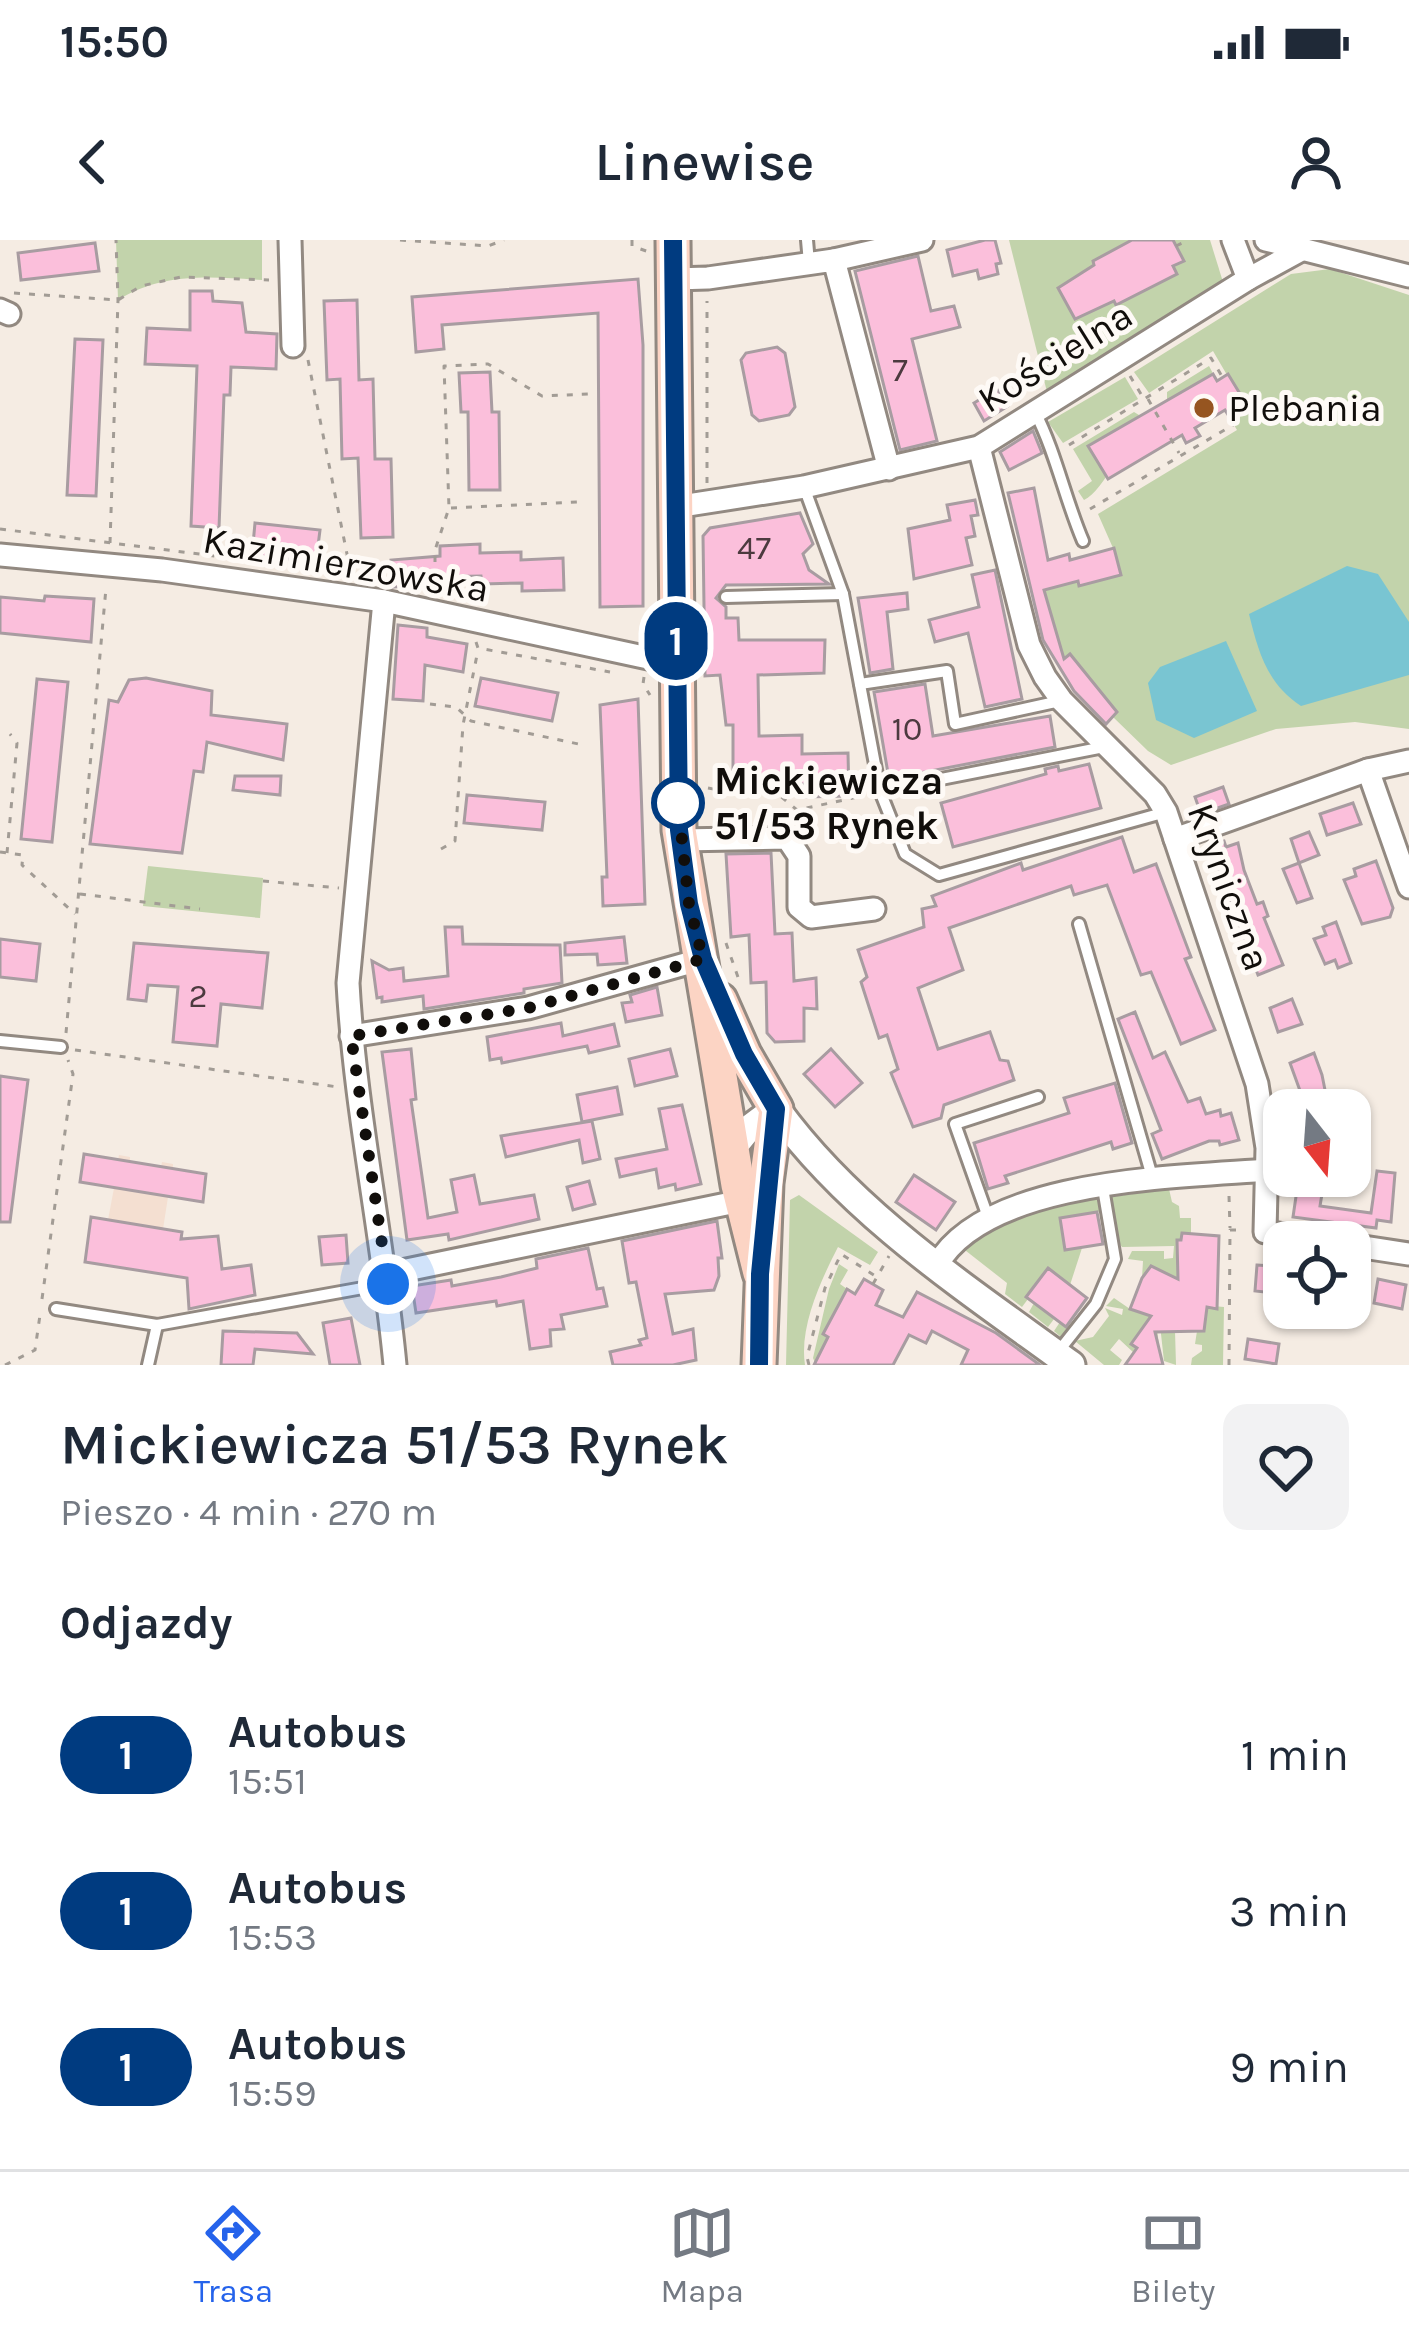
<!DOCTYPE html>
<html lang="pl">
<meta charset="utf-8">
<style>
:root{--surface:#fff;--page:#f2f2f3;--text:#1f2937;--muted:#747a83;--line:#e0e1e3;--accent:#2563eb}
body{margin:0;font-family:Karla,sans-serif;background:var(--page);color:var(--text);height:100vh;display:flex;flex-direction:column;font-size:45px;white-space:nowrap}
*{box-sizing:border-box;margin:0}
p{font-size:39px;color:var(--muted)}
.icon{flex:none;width:66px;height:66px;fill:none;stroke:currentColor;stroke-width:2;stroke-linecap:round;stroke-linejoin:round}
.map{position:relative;height:1125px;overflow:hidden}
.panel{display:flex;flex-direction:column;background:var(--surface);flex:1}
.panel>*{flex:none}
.badge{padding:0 24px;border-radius:39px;font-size:42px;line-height:78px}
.needle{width:78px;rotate:163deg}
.tools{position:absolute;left:1263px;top:849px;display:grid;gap:24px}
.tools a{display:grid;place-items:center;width:108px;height:108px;border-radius:24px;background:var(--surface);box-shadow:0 3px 9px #0004;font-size:60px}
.you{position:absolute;width:60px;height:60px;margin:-30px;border:9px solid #fff;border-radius:50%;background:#1a73e8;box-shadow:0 0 0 18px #1a73e833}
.map>.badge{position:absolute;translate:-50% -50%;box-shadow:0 0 0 6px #fff}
h2{padding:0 60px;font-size:45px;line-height:108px}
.round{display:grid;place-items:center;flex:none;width:126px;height:126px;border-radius:24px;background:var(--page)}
.summary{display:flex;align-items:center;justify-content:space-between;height:204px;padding:0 60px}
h1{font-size:57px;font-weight:600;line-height:90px}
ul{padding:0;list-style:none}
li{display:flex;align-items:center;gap:36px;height:156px;padding:0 60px}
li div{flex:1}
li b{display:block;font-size:45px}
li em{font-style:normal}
li .badge{min-width:132px;font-weight:700;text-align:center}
.status{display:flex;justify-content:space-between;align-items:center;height:84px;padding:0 60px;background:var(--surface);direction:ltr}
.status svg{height:33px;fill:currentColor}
header{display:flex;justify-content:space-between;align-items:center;height:156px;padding:0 60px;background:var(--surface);font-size:54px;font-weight:600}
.dock{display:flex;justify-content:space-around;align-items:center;height:168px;border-top:3px solid var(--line);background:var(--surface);font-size:33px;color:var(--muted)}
.dock a{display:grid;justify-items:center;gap:6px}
.dock .active{color:var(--accent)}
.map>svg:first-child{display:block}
</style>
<div class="status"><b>15:50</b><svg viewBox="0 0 49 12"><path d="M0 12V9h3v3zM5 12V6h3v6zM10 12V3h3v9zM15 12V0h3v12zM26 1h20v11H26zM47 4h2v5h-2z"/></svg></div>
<header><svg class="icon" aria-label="back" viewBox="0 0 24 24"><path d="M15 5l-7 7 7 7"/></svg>Linewise<svg class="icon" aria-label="person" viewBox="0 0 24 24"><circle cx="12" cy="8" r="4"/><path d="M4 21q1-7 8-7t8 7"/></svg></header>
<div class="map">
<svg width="1409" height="1125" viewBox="0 0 1409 1125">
<rect width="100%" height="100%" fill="#f5ece3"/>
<path fill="#f4dfd1" d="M84 914 118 920 119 915 130 917V922L161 927 162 922 173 924V929L206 934 203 962 168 957 163 989 182 992 175 1036 85 1022 91 977 108 980 114 948 80 942Z"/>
<g fill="#c2d3ab">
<path d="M116 0H262V40C210 37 164 32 118 60Z"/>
<path d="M1009 0H1210L1223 42 1047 152Z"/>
<path d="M1330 29 1409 55V489L1355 482 1276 489 1171 525 1148 511 1113 477 1063 419 1034 329 1113 308 1098 274 1237 190 1225 170 1167 161V152L1209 126 1217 141 1227 135 1213 111 1149 153 1134 132 1291 34Z"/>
<path d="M1125 137 1138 159 1063 203 1048 182Z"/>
<path d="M1134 172 1139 175C1127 198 1105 250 1084 260L1078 251 1092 241 1073 209Z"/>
<path d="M148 626 263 638 260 678 143 666Z"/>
<path d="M1169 949 1172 962 1179 966 1180 978H1191V995L1182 993 1181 1000 1177 1001 1178 1063 1224 1067 1223 1125H1191L1192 1118 1202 1111V1105L1195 1104 1197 1091H1175L1176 1125 1164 1121 1159 1076 1142 1038 1143 1021 1128 1019 1132 1011H1164V1019L1173 1018 1174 1006 1122 1007 1119 1003 1110 957Z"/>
<path d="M799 955 878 1012 870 1025 838 1007C821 1040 799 1087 805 1125H786L790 960Z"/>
<path d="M1099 958 1102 971 1060 979 1065 1010 1082 1008 1070 1045 1087 1058 1061 1097 1054 1091 1060 1082 1054 1079 1048 1087 1029 1072 1034 1063 1028 1059 1022 1067 1005 1054 1007 1043 961 1007 1013 977Z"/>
<path d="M839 1024 848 1030 840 1044 847 1049 823 1093 828 1097 816 1125 813 1118 829 1049Z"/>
<path d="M1114 1058 1130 1069 1156 1077 1159 1107 1139 1093 1131 1103 1137 1108 1134 1113 1119 1099 1110 1110 1122 1120 1119 1125H1104L1075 1101 1093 1097 1109 1076 1105 1068 1122 1075 1123 1069 1106 1066Z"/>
</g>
<g fill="#79c5d2">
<path d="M1347 326 1378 334 1409 382V435L1301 466C1267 444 1258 411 1249 374Z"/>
<path d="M1226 401 1257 471 1194 498 1156 480 1148 443 1160 427Z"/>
</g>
<g fill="#fbbfdb" stroke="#a89ca1" stroke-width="3">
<path d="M985 0H995L1001 23 996 24 998 34 979 39 977 30 953 36 947 10Z"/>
<path d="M1132 0H1173L1184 21 1173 26 1177 34 1116 65 1114 61 1075 79 1058 48 1094 25 1093 21Z"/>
<path d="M95 3 99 31 21 40 18 13Z"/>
<path d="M918 16 931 71 954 66 960 87 912 99 937 201 900 210 855 31Z"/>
<path d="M638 39 643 105V366L600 367 598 73 442 85 444 109 416 112 412 57Z"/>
<path d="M190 51H212L213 61 242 63 246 92 277 94 276 129 231 127 230 155H224L219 288 191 286 197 126 145 124 147 88 190 90Z"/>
<path d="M357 60 359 140 373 139 375 219H391L393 297 361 298 358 218 342 219 340 139 327 140 324 61Z"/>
<path d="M75 99 103 100 96 256 67 255Z"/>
<path d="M777 107 785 113 795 167 789 175 759 181 752 175 741 120 746 113Z"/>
<path d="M490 132 492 172H499L500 250H469L468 172H461L459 133Z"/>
<path d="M1213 134 1217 141 1228 134 1248 167 1230 178 1225 170 1195 188 1200 196 1186 203 1182 195 1108 239 1088 206Z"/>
<path d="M997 149 1008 166 984 181 974 163Z"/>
<path d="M1033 191 1042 213 1009 230 1000 212Z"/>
<path d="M1034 248 1048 320 1069 314 1070 320 1114 308 1121 335 1079 346 1078 341 1044 350 1064 419 1070 414 1117 472 1106 484 1074 451 1043 400 1008 253Z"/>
<path d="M975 260 978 275 971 276 975 296 966 298 972 325 914 339 908 289 950 280 947 265Z"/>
<path d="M800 273 813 304 803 314 809 330 829 344 726 345 716 358 726 367V378H738L739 400H825L824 433 758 435 759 496 802 495V514L848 513 849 556 803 557V544L776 545V538L733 534V485H726L720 435 705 436 703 296 710 288Z"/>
<path d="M255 283 320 290 316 322 252 315Z"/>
<path d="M480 304V313L521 312V320L563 318 564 350 522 351V343L482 344 481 336 427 337V344L393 347 391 320 440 316V306Z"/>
<path d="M995 330 1022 459 985 467 968 393 935 402 929 380 979 367 972 335Z"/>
<path d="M907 353 908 369 887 372 893 429 870 433 858 358Z"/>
<path d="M45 356 94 359 91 402 0 393V357L44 361Z"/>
<path d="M398 385 427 388V397L467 404 463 432 425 425 423 461 393 459Z"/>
<path d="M146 438 212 451 211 475 287 484 283 520 207 502 203 532 194 531 182 613 90 604 109 460 118 462 129 440Z"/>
<path d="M481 438 558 453 552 481 475 466Z"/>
<path d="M37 439 68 442 52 602 21 599Z"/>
<path d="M925 444 933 496 1050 476 1055 507 889 539 874 452Z"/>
<path d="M638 459 645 664 603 666 602 637H607L600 465Z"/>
<path d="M1089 524 1101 568 953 607 941 563 1046 534 1045 529 1058 526 1059 531Z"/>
<path d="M235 536H281L280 555 233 550Z"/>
<path d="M1223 547 1229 564 1201 574 1195 557Z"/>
<path d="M467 555 545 562 542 590 464 583Z"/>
<path d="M1353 563 1361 584 1327 595 1320 574Z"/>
<path d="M1309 592 1319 615 1299 623 1291 599Z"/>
<path d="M1122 597 1134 632 1156 624 1191 717 1185 719 1215 790 1181 804 1151 732 1141 735 1107 645 1074 655 1071 646 949 688 963 730 918 748 938 809 990 792 1000 820 1008 821 1014 840 944 865 941 878 913 887 891 833 898 829 887 795 879 798 861 742 867 737 858 710 924 687 922 669 936 666 932 656 1021 623 1023 630Z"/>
<path d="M1224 601 1226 607 1238 603 1244 630 1257 664 1263 662 1268 676 1264 678 1283 725 1258 735 1210 605Z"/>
<path d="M771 613 775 694 792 693 794 741 816 738 817 769 804 768V801L775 802 767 793 766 742 751 743 749 695 731 697 726 614Z"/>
<path d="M1376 621 1393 668 1390 677 1362 684 1344 640 1356 636 1354 629Z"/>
<path d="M1299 623 1312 658 1297 663 1283 629Z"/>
<path d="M1336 682 1351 723 1338 728 1335 720 1325 724 1314 699 1326 695 1323 687Z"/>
<path d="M445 687H462L463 704 560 705 562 743 524 749V753L424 769 423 756 382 762V757L377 758 372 721 389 730 403 728 404 741 448 736Z"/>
<path d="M624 697 627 723 598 725 597 714 565 715V703Z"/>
<path d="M0 699 40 704 36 741 0 737Z"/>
<path d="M134 703 268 713 262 768 221 764 217 806 173 802 178 747 148 745 146 761 128 759Z"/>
<path d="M657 747 662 775 626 782 622 763 632 762 630 755Z"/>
<path d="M1292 759 1302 784 1278 792 1270 768Z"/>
<path d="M1135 772 1153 818 1165 812 1188 862 1200 858 1206 874 1220 870 1221 876 1231 873 1239 900 1220 905 1219 901H1209L1162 919 1152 894 1161 890 1118 779Z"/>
<path d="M561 783 563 796 614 784 619 806 589 813 587 806 502 823 501 818 490 820 487 797Z"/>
<path d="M411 809 416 859 411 860 428 978 457 972 451 940 474 935 480 964 534 955 539 979 449 1000 448 994 407 1000 382 812Z"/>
<path d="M670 809 677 836 635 846 629 819Z"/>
<path d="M831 809 862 843 835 867 804 834Z"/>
<path d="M1314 813 1322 835 1329 870H1307L1290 823Z"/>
<path d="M0 836 28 840 10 982H0Z"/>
<path d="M1115 843 1132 903 1113 909 1111 902 1005 936 1008 943 988 949 974 903 1069 873 1064 858Z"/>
<path d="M617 847 622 874 582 882 577 855Z"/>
<path d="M682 865 701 944 676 950 675 944 659 948 656 929 620 937 616 919 667 909 659 869Z"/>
<path d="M592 881 600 919 583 923 579 900 506 917 501 896Z"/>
<path d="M84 914 206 934 203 962 80 942Z"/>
<path d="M1377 931 1395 933 1391 982 1377 980 1376 988 1293 977 1299 936H1325L1320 966 1371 973Z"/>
<path d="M914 935 955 962 936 990 896 962Z"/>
<path d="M589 941 595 964 573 970 567 947Z"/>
<path d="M1097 972 1103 1004 1065 1010 1060 978Z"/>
<path d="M91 977 182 992 181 999 218 996 222 1029 251 1025 255 1055 189 1069 187 1038 85 1022Z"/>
<path d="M717 981 722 1018H718L719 1036 714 1050 665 1054 673 1094 693 1089 696 1120 673 1125H613L610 1112 641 1105 639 1100 647 1098 636 1042 629 1043 622 1001Z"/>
<path d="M1182 993 1219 996 1217 1069 1207 1067 1204 1091 1155 1092 1163 1125H1125L1137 1108 1131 1104 1151 1076 1130 1069 1142 1038 1151 1026 1178 1039 1177 1000H1181Z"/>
<path d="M346 995 348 1023 322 1025 319 997Z"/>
<path d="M588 1008 597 1049 603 1048 607 1066 561 1075 564 1089 550 1090 551 1106 530 1109 523 1061 497 1066 496 1061 416 1073 412 1046 451 1040 452 1046 501 1037 537 1028 536 1019Z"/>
<path d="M1257 1025 1284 1027V1044L1276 1043 1275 1053 1255 1051Z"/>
<path d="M1048 1028 1087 1058 1066 1087 1026 1057Z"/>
<path d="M864 1039 883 1050 876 1065 903 1077 917 1052 996 1093 1040 1125H961L968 1110 932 1091 926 1103 909 1095 893 1125H814L828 1097 823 1094 847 1049 855 1054Z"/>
<path d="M1378 1039 1406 1045 1402 1069 1374 1063Z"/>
<path d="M351 1078 360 1125H330L323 1083Z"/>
<path d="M223 1091 297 1093 313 1114 255 1109 253 1125H221Z"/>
<path d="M1248 1099 1279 1104 1276 1124 1245 1119Z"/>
</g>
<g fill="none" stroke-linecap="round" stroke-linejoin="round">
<defs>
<g id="service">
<path d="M807 0 809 23"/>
<path d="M1035 172C1056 213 1065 259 1083 301"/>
<path d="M804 247 843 354 880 551"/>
<path d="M726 357 843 354"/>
<path d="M860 444 947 431 955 484 1060 461"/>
<path d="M1104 507 880 551 905 614 939 635 1166 572"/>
<path d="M1079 684 1153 940"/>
<path d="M0 801 61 807"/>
<path d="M988 977 955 884 1038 857"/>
<path d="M56 1069 157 1085 385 1044"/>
<path d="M1058 1112 1096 1064 1115 1019 1103 948"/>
<path d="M148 1125 157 1085"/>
</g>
<g id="minor">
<path d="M290 0 293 106"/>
<path d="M1233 0 1248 39"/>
<path d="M1266 0 1409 36"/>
<path d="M834 20 922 0"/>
<path d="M674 39 708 38 834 20 889 229"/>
<path d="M0 70 9 74"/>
<path d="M979 207 1029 405 1045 437 1062 461 1155 554 1166 572 1257 844 1267 908 1265 992 1329 1002"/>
<path d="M675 267 804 247 979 207 1248 39 1303 9"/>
<path d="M0 315 162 330 384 361 676 424"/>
<path d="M384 361 348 743C355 871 383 997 395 1125"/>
<path d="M1368 530 1409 647"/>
<path d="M1175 599 1368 530 1409 521"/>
<path d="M680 600 787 598 799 616V667L811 677 874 669"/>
<path d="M351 796 528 768 703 719"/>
<path d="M1350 1005 1409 1014"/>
<path d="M937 1025C986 939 1177 937 1268 930"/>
<path d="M387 1034 741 961"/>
</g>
<path id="tertiary" d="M732 908 745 892 776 869C852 974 967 1049 1071 1125"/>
<g id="secondary">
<path d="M673 0 679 590 738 945 760 1033"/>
<path d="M720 760 744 814 776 869 766 943 759 1125"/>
</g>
</defs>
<use href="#service" stroke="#928981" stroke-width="16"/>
<use href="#minor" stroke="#928981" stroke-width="27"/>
<use href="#tertiary" stroke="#928981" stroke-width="33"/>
<use href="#secondary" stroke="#928981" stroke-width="39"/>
<g stroke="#a29c95" stroke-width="3" stroke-dasharray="6 9" stroke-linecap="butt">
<path d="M400 0 488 6 504 0"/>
<path d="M632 0V6L649 12"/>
<path d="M1176 6 1189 0"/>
<path d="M14 53 118 60 141 46 181 37 269 40"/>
<path d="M308 120 351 334"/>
<path d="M1130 136 1144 159"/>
<path d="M1148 159 1179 213"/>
<path d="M1069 205 1211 118 1223 138"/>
<path d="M707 243V61"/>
<path d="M451 268 578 262"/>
<path d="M1090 269 1233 185"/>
<path d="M0 289 231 318"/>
<path d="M110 303 118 60 116 0"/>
<path d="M435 352V310L449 268 444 126 488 124 542 156 588 154"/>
<path d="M476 402 478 408 610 432"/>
<path d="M644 437 643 444 650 455"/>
<path d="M430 464 456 467 471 481 583 505"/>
<path d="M708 548 749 556 779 555 797 570 863 556"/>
<path d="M441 609 455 601 463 485 478 410"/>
<path d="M0 612 23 615 22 625 75 674"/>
<path d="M7 613 17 503 10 494"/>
<path d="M263 641 339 648"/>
<path d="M80 654 200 669"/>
<path d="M726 703 739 740"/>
<path d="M66 793 106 348"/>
<path d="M75 810 338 847"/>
<path d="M1229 956 1230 988"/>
<path d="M873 1044 889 1016"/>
<path d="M42 1059 73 834 68 820"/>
<path d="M5 1125 35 1110 40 1075"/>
<path d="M809 1125 807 1117 825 1048 841 1014 877 1037"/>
<path d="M1229 1125 1230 990H1245"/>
</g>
<use href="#service" stroke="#fff" stroke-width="10"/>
<use href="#minor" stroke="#fff" stroke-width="21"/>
<use href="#tertiary" stroke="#fff" stroke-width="27"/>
<use href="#secondary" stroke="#fcd4c4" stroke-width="33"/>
</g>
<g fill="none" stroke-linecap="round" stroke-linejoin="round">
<defs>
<path id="line" d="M673 0 679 590 689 664 703 719 744 814 776 869 760 1034 759 1125"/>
</defs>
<use href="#line" stroke="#fff" stroke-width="27"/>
<use href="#line" stroke="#003b80" stroke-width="18"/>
<path stroke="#110e0b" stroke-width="12" stroke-dasharray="0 21.6" d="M388 1044 351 796 528 768 703 719 689 664 678 563"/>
</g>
<circle fill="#965520" stroke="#fefaf6" stroke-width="4.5" cx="1204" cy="168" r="12"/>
<circle fill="#fff" stroke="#003b80" stroke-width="6" cx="678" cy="563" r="24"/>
<g text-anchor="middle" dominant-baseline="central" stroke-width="10" stroke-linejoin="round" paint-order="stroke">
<g font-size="33" fill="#4c3a3f">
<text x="900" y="130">7</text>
<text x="754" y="308">47</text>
<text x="907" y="489">10</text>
<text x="198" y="756">2</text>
</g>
<g font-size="39" fill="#110e0b" stroke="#fefaf6">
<text transform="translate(1055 117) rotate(-32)">Kościelna</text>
<text transform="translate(346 324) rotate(10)">Kazimierzowska</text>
<text transform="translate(1229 647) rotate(70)">Kryniczna</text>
</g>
<g font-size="39" fill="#110e0b" stroke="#fefaf6" text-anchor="start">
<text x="1228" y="168">Plebania</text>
</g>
<g font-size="39" font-weight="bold" fill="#110e0b" stroke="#fefaf6" text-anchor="start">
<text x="714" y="541">Mickiewicza<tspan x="714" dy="45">51/53 Rynek</tspan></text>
</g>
</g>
</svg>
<div class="tools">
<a><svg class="needle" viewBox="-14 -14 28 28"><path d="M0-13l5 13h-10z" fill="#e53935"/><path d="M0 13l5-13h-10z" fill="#747a83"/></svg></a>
<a><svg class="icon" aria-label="locate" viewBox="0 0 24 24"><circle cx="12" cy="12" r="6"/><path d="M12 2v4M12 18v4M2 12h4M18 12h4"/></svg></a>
</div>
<div class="you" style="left:388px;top:1044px"></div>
<b class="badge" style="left:676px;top:401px;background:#003b80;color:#fff">1</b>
</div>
<section class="panel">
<div class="summary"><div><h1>Mickiewicza 51/53 Rynek</h1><p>Pieszo · 4 min · 270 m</p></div><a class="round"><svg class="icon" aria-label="heart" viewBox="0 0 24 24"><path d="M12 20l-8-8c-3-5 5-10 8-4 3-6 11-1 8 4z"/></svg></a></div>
<h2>Odjazdy</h2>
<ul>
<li><span class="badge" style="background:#003b80;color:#fff">1</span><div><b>Autobus</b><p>15:51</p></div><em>1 min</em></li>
<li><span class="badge" style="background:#003b80;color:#fff">1</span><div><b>Autobus</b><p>15:53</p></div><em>3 min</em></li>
<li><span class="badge" style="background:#003b80;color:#fff">1</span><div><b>Autobus</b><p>15:59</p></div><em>9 min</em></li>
</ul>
</section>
<nav class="dock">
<a class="active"><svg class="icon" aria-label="directions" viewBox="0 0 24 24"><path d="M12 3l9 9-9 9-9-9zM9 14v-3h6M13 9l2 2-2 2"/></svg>Trasa</a>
<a><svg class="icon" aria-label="map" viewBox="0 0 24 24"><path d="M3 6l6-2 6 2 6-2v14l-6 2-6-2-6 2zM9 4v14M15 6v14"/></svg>Mapa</a>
<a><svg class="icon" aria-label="tickets" viewBox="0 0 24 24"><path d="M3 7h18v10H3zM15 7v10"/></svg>Bilety</a>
</nav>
